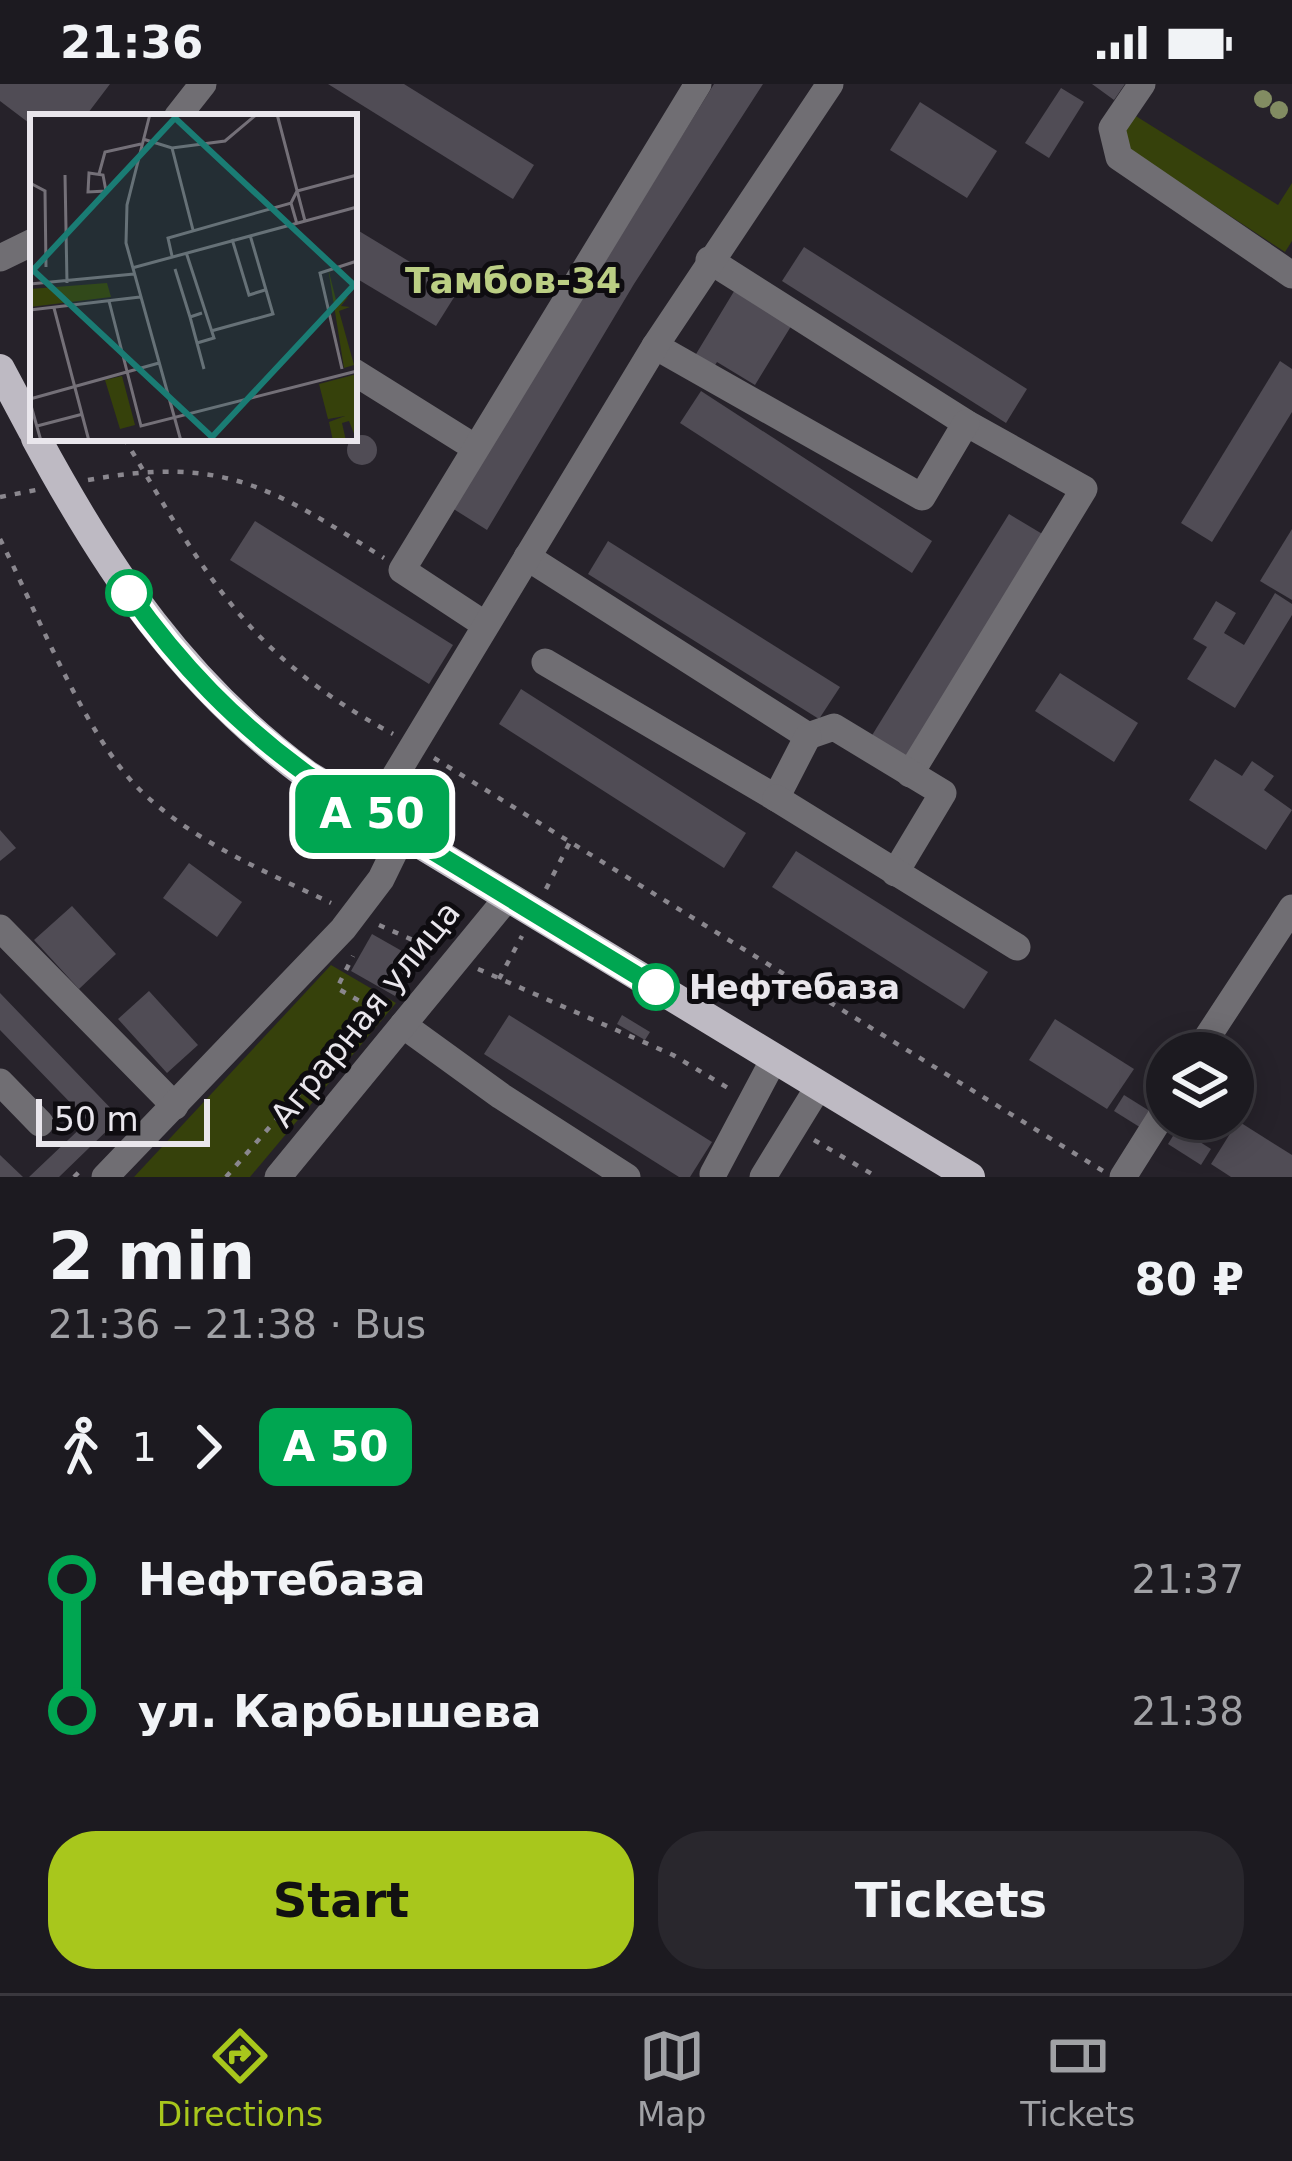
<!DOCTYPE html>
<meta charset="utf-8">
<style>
:root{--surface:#1c1a20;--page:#29272d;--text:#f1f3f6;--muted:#a0a1a5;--line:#3a383e;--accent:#a8c71c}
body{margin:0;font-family:"DejaVu Sans",sans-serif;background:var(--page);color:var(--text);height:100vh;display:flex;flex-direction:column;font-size:45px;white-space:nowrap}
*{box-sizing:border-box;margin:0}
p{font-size:39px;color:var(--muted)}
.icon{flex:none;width:66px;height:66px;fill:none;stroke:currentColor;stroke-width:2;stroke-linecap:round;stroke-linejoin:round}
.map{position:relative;height:1093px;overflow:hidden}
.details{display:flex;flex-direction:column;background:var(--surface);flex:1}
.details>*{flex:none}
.badge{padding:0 24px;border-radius:18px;font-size:42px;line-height:78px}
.fabs{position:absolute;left:1146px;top:948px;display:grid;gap:24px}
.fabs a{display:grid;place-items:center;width:108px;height:108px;border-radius:50%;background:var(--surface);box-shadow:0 6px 30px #0003,0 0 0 3px var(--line);font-size:60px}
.scale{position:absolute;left:36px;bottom:30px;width:174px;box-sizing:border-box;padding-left:12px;border:6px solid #e9e6ec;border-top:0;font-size:33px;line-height:42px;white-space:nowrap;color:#e9e6ec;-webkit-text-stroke:9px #0e0c10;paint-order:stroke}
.map>.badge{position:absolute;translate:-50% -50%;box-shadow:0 0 0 6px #fff}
.legs{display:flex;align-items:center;gap:18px;height:132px;padding:0 48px;font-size:39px}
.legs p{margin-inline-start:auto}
.headline{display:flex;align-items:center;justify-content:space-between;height:204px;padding:0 48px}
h1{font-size:66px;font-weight:700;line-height:90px}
.action{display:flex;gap:24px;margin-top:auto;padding:24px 48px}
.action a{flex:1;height:138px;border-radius:48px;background:var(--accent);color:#111;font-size:48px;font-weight:700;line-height:138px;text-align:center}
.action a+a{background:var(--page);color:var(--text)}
ul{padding:0 48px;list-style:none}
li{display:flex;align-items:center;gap:42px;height:132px;font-size:45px}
li i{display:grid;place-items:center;width:18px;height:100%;margin:0 15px;background:currentColor}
li i::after{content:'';width:30px;height:30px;margin:-15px;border:9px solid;border-radius:50%;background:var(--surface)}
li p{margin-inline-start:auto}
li:first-child i{background:linear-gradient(#0000 50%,currentColor 0)}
li:last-child i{background:linear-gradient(currentColor 50%,#0000 0)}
.status{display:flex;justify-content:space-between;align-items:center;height:84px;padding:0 60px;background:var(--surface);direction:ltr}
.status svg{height:33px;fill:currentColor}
.menu{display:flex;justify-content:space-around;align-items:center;height:168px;border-top:3px solid var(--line);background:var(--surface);font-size:33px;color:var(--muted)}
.menu a{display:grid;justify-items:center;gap:6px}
.menu .on{color:var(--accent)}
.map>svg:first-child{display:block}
</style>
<div class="status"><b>21:36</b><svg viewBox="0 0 49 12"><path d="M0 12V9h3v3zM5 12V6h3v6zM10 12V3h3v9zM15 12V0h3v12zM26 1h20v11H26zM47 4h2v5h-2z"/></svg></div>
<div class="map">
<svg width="1292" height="1093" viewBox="0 0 1292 1093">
<rect width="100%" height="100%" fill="#26222a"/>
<g fill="#36410b">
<path d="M1131 29 1278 121 1292 99V157L1285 168 1127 64 1124 41Z"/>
<path d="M331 881 396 919 250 1093H134Z"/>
</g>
<g fill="#504c55">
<path d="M0 0H110L85 33H33V42L0 17Z"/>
<path d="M328 0H404L534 81 513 115Z"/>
<path d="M714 0H763L634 200 487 446 452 424Z"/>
<path d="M1092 0H1125L1114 16Z"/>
<path d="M1061 4 1084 18 1049 74 1025 59Z"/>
<path d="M920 18 997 67 967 114 890 66Z"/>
<path d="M354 144 458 207 436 242 354 193Z"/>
<path d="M804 163 1027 305 1006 339 782 197Z"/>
<path d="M736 204 793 239 755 301 717 278 712 286 693 275Z"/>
<path d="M1280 277 1292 285V328L1212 458 1181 439Z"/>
<path d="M701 307 932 457 912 489 680 339Z"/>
<circle cx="362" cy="366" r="15"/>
<path d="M1009 430 1044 451 900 682 866 661Z"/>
<path d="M255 437 453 561 429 600 230 476Z"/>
<path d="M1292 445V516L1260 497Z"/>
<path d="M608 457 840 603 819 635 588 490Z"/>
<path d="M1275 509 1292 520V531L1235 624 1187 595 1207 563 1193 555 1216 517 1236 529 1224 549 1244 561Z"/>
<path d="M1060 589 1138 639 1114 678 1035 627Z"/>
<path d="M521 605 746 749 724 784 499 640Z"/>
<path d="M1215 675 1242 692 1252 677 1274 692 1264 706 1292 726 1266 766 1189 716Z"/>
<path d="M0 746 16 764 0 777Z"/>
<path d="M796 767 988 888 964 925 772 803Z"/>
<path d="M189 779 242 818 217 853 163 814Z"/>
<path d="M72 822 116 870 79 905 34 856Z"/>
<path d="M372 850 416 875 395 912 351 887Z"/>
<path d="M149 907 198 961 167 989 118 935Z"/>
<path d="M0 909 120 1034 59 1093H29L88 1037 0 946Z"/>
<path d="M509 931 712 1058 690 1093H679L484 970Z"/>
<path d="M622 931 650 948 645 956 617 940Z"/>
<path d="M1055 935 1134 985 1107 1025 1029 976Z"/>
<path d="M1124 1011 1156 1031 1146 1047 1114 1027Z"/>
<path d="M1238 1037 1292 1071V1093H1231L1211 1080Z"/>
<path d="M1178 1044 1211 1065 1201 1081 1168 1060Z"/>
<path d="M0 1071 23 1093H0Z"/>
</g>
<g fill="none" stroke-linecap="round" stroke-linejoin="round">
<g stroke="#8a878e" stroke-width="4.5" stroke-dasharray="6 9" stroke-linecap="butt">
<path d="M124 354C206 491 246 571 393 650"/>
<path d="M88 396C225 371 272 404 384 474"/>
<path d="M0 413 36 406"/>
<path d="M0 455C36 526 85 652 140 706 192 757 266 788 331 819"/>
<path d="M434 674 1103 1087"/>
<path d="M546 805 570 758"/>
<path d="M379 841 435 866"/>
<path d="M478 885 673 971 733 1007"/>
<path d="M499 895 522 852"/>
<path d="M814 1056 877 1093"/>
<path d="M74 1093 83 1084"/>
<path d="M226 1093 373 925 337 904 353 872"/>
</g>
<g stroke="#706e73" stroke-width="27">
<path d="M1142 0 1112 44 1119 73 1292 191"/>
<path d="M177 33 203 0"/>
<path d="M0 174 33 158"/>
<path d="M709 176 966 339 1084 405 910 690"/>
<path d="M655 262 922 413 966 339"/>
<path d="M354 288 474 363"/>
<path d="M527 473 808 652 834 643 943 709 895 789"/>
<path d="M484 540 402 486 698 0"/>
<path d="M545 578 776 714 808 652"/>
<path d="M776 714 1017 863"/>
<path d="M372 730 655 262 830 0"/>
<path d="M0 844 175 1022"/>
<path d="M403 941 501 1012 627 1093"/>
<path d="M1197 969 1292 824"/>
<path d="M0 998 40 1039"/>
<path d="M713 1090 774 975"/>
<path d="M105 1093 343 845 381 795 404 748"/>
<path d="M278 1093 508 813"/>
<path d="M763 1093 819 1002"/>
<path d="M1123 1093 1167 1023"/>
</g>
<g stroke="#bebac3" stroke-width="30">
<path d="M0 285 33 347"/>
<path d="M36 354C109 489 183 599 307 691L970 1093"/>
</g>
</g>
<g fill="#828c62">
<circle cx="1263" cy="15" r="9"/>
<circle cx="1279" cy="26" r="9"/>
</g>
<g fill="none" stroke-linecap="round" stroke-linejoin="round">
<defs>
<path id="line-1" d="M129 509C180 581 236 639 308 691L656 903"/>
</defs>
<use href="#line-1" stroke="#fff" stroke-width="27"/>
<use href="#line-1" stroke="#00a651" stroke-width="18"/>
</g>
<g fill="#fff" stroke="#00a651" stroke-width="6">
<circle cx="129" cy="509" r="21"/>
<circle cx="656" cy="903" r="21"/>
</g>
<g text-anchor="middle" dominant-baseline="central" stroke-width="10" stroke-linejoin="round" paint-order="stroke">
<g font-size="33" font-weight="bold" fill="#e9e6ec" stroke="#0e0c10" text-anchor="start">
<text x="689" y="903">Нефтебаза</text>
</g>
<g font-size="33" fill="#e9e6ec" stroke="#0e0c10">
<text transform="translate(365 930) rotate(-51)">Аграрная улица</text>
</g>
<g font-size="36" font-weight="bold" fill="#bbce84" stroke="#0e0c10">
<text x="513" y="196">Тамбов-34</text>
</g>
</g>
<g transform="translate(30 30)">
<rect width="327" height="327" fill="#26222a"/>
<path d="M298 154 306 186 318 183 311 192 320 193 309 197 324 251 314 254ZM77 169 81 183 0 193V175ZM327 260V327L319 307 312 309 316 327H303L299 308 315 302 298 305 289 270ZM92 262 105 311 90 315 75 266Z" fill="#36410b"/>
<path fill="none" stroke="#747078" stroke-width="3" d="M120 0 97 91 96 129 151 327M247 0 275 107M113 25 142 34 195 27 227 0M142 34 163 116M59 59 73 61 76 77 58 78ZM69 60 75 38 111 30M35 61 37 169M0 69 15 77 16 153M261 89 267 77 327 61M202 125 219 181 235 176M156 138 184 224 167 229M142 142 138 124 261 89 267 110M102 154 327 93M145 155 160 203 172 199M0 170 104 160M79 187 111 312 327 257M24 194 59 327M0 196 110 183M160 203 174 255M181 217 243 200 220 121M312 255 290 159 327 147M0 285 129 249M0 288 11 327M7 312 53 300"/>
<path fill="#1a7c74" fill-opacity="0.15" stroke="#1a7c74" stroke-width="6" d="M145 4 324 171 182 323 3 156Z"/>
<rect width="327" height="327" fill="none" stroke="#e9e6ec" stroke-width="6"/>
</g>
</svg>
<div class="fabs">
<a><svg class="icon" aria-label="layers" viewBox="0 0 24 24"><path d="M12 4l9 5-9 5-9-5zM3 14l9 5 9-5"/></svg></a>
</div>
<div class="scale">50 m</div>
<b class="badge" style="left:372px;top:730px;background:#00a651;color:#fff">А 50</b>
</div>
<section class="details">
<div class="headline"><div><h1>2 min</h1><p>21:36 – 21:38 · Bus</p></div><b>80 ₽</b></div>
<div class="legs"><svg class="icon" aria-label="walk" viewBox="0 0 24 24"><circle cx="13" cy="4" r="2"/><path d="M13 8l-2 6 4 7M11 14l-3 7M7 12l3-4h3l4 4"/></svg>1<svg class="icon" aria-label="forward" viewBox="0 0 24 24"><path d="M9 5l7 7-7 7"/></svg><b class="badge" style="background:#00a651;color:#fff">А 50</b></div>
<ul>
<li><i style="color:#00a651"></i><b>Нефтебаза</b><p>21:37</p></li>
<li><i style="color:#00a651"></i><b>ул. Карбышева</b><p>21:38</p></li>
</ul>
<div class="action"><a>Start</a><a>Tickets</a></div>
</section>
<nav class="menu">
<a class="on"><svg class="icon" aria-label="directions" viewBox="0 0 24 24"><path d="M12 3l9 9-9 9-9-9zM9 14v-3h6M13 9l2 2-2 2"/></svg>Directions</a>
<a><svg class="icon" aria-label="map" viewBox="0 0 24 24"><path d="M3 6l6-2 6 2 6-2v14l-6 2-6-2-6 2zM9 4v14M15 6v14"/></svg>Map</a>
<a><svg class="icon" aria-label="tickets" viewBox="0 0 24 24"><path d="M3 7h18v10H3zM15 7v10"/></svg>Tickets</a>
</nav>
